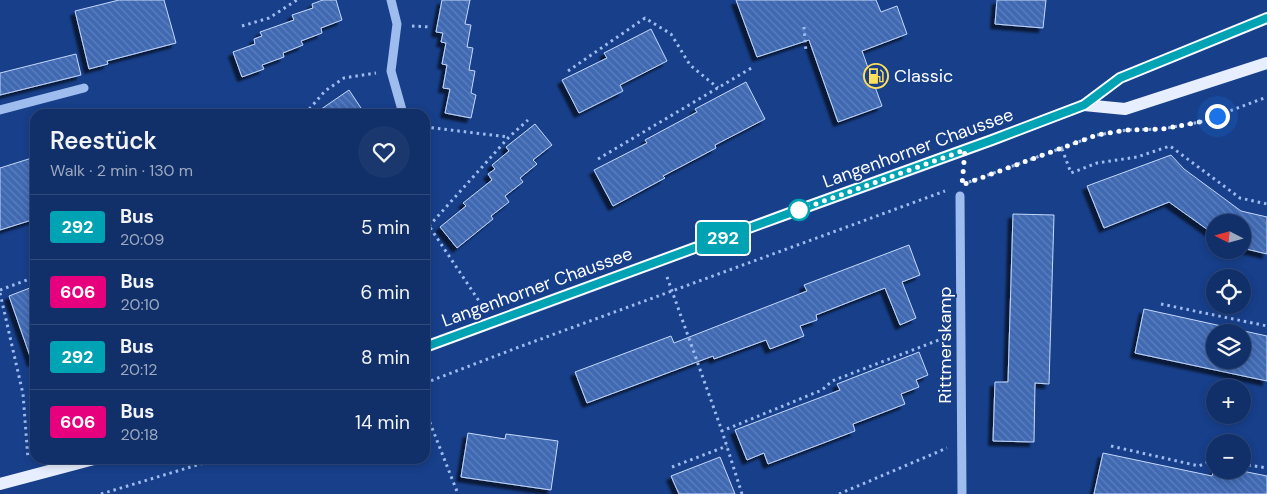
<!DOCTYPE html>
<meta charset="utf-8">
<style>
:root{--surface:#112f68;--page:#1a376e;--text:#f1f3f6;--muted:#9ca9c0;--line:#304a7c}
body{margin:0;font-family:"DM Sans",sans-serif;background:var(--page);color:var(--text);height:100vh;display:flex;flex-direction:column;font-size:19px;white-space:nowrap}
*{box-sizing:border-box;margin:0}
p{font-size:16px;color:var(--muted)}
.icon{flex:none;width:28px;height:28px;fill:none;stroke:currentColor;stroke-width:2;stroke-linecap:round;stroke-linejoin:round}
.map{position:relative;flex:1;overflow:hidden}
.drawer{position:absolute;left:30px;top:109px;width:400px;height:355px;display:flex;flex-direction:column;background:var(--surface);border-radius:15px;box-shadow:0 2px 8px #0003,0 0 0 1px var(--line)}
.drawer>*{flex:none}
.badge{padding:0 10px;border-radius:4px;font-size:18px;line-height:32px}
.needle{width:32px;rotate:276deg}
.controls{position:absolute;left:1206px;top:214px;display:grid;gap:10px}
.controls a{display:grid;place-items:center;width:45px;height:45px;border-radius:50%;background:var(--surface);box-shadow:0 2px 8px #0003,0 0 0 1px var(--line);font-size:25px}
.you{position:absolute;width:25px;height:25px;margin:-12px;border:4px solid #fff;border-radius:50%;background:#1a73e8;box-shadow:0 0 0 8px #1a73e833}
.map>.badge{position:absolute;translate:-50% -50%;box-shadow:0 0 0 2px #fff}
.round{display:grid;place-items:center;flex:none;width:52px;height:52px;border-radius:26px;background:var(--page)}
.overview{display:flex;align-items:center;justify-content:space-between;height:85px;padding:0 20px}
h1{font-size:24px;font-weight:600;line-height:38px}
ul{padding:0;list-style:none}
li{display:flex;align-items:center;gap:15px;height:65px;padding:0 20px;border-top:1px solid var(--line)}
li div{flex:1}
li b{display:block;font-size:19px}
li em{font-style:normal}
li .badge{min-width:55px;font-weight:700;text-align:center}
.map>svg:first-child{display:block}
</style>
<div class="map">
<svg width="1267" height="494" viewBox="0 0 1267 494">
<defs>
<pattern id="building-back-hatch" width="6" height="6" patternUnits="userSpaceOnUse" patternTransform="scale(1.25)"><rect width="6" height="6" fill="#3f69b2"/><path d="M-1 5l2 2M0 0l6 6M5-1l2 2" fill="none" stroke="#5c80be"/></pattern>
<filter id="shadow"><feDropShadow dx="-4.5" dy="4.5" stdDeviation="1" flood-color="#0009"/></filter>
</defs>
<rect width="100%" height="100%" fill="#173f8a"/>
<g fill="url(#building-back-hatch)" stroke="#c5d8fa" fill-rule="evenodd" filter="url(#shadow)">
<path d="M119 0H164L176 43 107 61 108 64 89 69 75 11Z"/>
<path d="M323 0H336L342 20 321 28 322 33 301 41 303 45 283 53 284 57 262 65 264 69 242 77 233 52 255 44 254 39 262 36 260 32 294 20 292 15 313 8 312 4Z"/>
<path d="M442 0H470L465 24 471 25 467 47 473 48 469 70 475 71 471 93 476 95 471 118 445 113 450 89 443 88 447 65 442 64 446 43 441 42 443 33 436 32Z"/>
<path d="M736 0H876L881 12 897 6 907 34 862 51 882 106 838 122 809 40 757 57Z"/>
<path d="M997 0H1046L1043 28 995 24Z"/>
<path d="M651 29 667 61 620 85 623 91 579 113 562 80 607 58 604 53Z"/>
<path d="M76 54 81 75 0 95V73Z"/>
<path d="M746 82 765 119 715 145 716 148 663 176 665 178 613 206 594 170 647 143 645 140 697 112 695 109Z"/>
<path d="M349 90 365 114H314Z"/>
<path d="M535 124 552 145 533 160 537 164 520 178 523 182 505 196 509 202 491 216 493 219 457 248 440 227 466 206 463 203 492 180 488 174 495 169 492 165 509 151 506 147Z"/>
<path d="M1171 155 1184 169 1241 211 1267 217V254L1242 248V222H1215V235L1169 202 1104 228 1087 186Z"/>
<path d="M35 157V219L0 230V168Z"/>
<path d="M1013 214 1054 215 1049 384 1035 383 1034 442 993 441 995 382H1008Z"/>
<path d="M909 245 920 275 902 282 916 318 900 325 885 288 816 315 817 320 800 326 804 336 770 349 766 340 714 359 713 356 587 403 575 372 671 336 674 343 807 291 804 285Z"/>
<path d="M35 286V361L32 362 9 296Z"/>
<path d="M1144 309 1267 336V381L1135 353ZM1215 332H1242V360H1215Z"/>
<path d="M919 352 928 375 916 380 919 387 901 394 905 404 853 424 855 431 768 464 764 453 747 460 735 430 840 390 837 384Z"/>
<path d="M468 433 505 439 506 434 558 441 551 490 461 477Z"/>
<path d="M1103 453 1212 476 1214 470H1237L1267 476V494H1094Z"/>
<path d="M720 457 735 494H679L671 476Z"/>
</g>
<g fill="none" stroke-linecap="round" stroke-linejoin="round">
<g stroke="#9fbcee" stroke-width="3" stroke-dasharray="2.5 4" stroke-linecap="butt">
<path d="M242 26 269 18 297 0"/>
<path d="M412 26 430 27"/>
<path d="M804 27 806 52"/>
<path d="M568 71 645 18 671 34 690 65 718 88"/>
<path d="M305 114 325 91 344 78 376 73"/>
<path d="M425 127 509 137"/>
<path d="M1062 149 1071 173 1097 163 1137 157 1170 146 1240 198 1267 204"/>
<path d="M598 159 753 67"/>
<path d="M969 182 1097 135 1127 130 1162 129 1200 122 1267 97"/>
<path d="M425 216 429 226 483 307"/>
<path d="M429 226 509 137 528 120"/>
<path d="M667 277 722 431"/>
<path d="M0 290 35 277"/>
<path d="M0 293 23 394 28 459"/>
<path d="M1161 304 1267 326"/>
<path d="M425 383 519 347 945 191"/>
<path d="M425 410 458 494"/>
<path d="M1111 446 1199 466 1215 459"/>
<path d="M1242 464 1267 468"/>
<path d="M672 467 727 446"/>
<path d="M101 494 217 459"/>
<path d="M742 494 722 431 822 390 832 381 944 338"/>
<path d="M839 494 947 448"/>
</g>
<g stroke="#9fbcee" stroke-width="9">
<path d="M391 0 397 24 391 71 402 110"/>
<path d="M0 110 84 88"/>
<path d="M960 196 962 494"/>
</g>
<g stroke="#e6eeff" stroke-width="12">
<path d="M1084 105 1125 109 1267 63"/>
<path d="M425 347 787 214 992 140 1084 105 1120 78 1267 18"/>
<path d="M0 484 94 459"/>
</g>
</g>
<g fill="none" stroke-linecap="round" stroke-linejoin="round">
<defs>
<path id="line" d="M425 347 787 214 992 140 1084 105 1120 78 1267 18"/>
</defs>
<use href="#line" stroke="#fff" stroke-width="11"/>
<use href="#line" stroke="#00a3b4" stroke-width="8"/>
<path stroke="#fff" stroke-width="5" stroke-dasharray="0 9" d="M799 210 965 150 962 185 1097 135 1127 130 1162 129 1200 122 1217 116"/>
</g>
<defs>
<symbol id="fuel-ring" viewBox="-11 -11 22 22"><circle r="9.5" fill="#173f8a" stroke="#ffdf5c" stroke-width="1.5"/><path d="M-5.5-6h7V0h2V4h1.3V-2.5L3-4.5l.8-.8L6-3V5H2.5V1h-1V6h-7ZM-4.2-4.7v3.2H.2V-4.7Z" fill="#ffdf5c"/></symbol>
</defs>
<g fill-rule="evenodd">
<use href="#fuel-ring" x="862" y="62" width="28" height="28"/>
</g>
<circle fill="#fff" stroke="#00a3b4" stroke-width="2.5" cx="799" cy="210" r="10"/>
<g text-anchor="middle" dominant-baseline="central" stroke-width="4" stroke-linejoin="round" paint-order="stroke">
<g font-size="18" fill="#fff" stroke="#173f8a" text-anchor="start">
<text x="894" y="76">Classic</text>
</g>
<g font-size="18" fill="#fff" stroke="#173f8a">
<text transform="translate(918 148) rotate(-20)">Langenhorner Chaussee</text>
<text transform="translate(537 287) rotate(-20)">Langenhorner Chaussee</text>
<text transform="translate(945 345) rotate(-90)">Rittmerskamp</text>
</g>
</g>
</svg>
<div class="controls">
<a><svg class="needle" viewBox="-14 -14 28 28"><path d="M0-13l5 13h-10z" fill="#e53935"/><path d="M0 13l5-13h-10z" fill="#9ca9c0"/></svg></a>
<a><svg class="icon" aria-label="locate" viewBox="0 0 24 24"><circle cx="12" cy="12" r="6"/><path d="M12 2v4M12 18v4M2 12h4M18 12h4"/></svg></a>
<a><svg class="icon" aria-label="layers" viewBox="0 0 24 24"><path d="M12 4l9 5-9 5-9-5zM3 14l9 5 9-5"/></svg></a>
<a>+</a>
<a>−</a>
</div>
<div class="you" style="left:1217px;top:116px"></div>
<b class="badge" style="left:723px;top:238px;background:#00a3b4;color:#fff">292</b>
<section class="drawer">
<div class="overview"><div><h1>Reestück</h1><p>Walk · 2 min · 130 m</p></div><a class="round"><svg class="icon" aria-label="heart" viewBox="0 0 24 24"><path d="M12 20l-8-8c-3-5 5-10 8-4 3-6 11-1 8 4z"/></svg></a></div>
<ul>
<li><span class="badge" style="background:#00a3b4;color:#fff">292</span><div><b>Bus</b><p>20:09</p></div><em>5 min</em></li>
<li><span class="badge" style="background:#e6007e;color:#fff">606</span><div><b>Bus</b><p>20:10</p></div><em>6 min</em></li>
<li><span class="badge" style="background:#00a3b4;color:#fff">292</span><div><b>Bus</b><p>20:12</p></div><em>8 min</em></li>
<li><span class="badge" style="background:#e6007e;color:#fff">606</span><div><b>Bus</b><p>20:18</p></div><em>14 min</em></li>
</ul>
</section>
</div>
